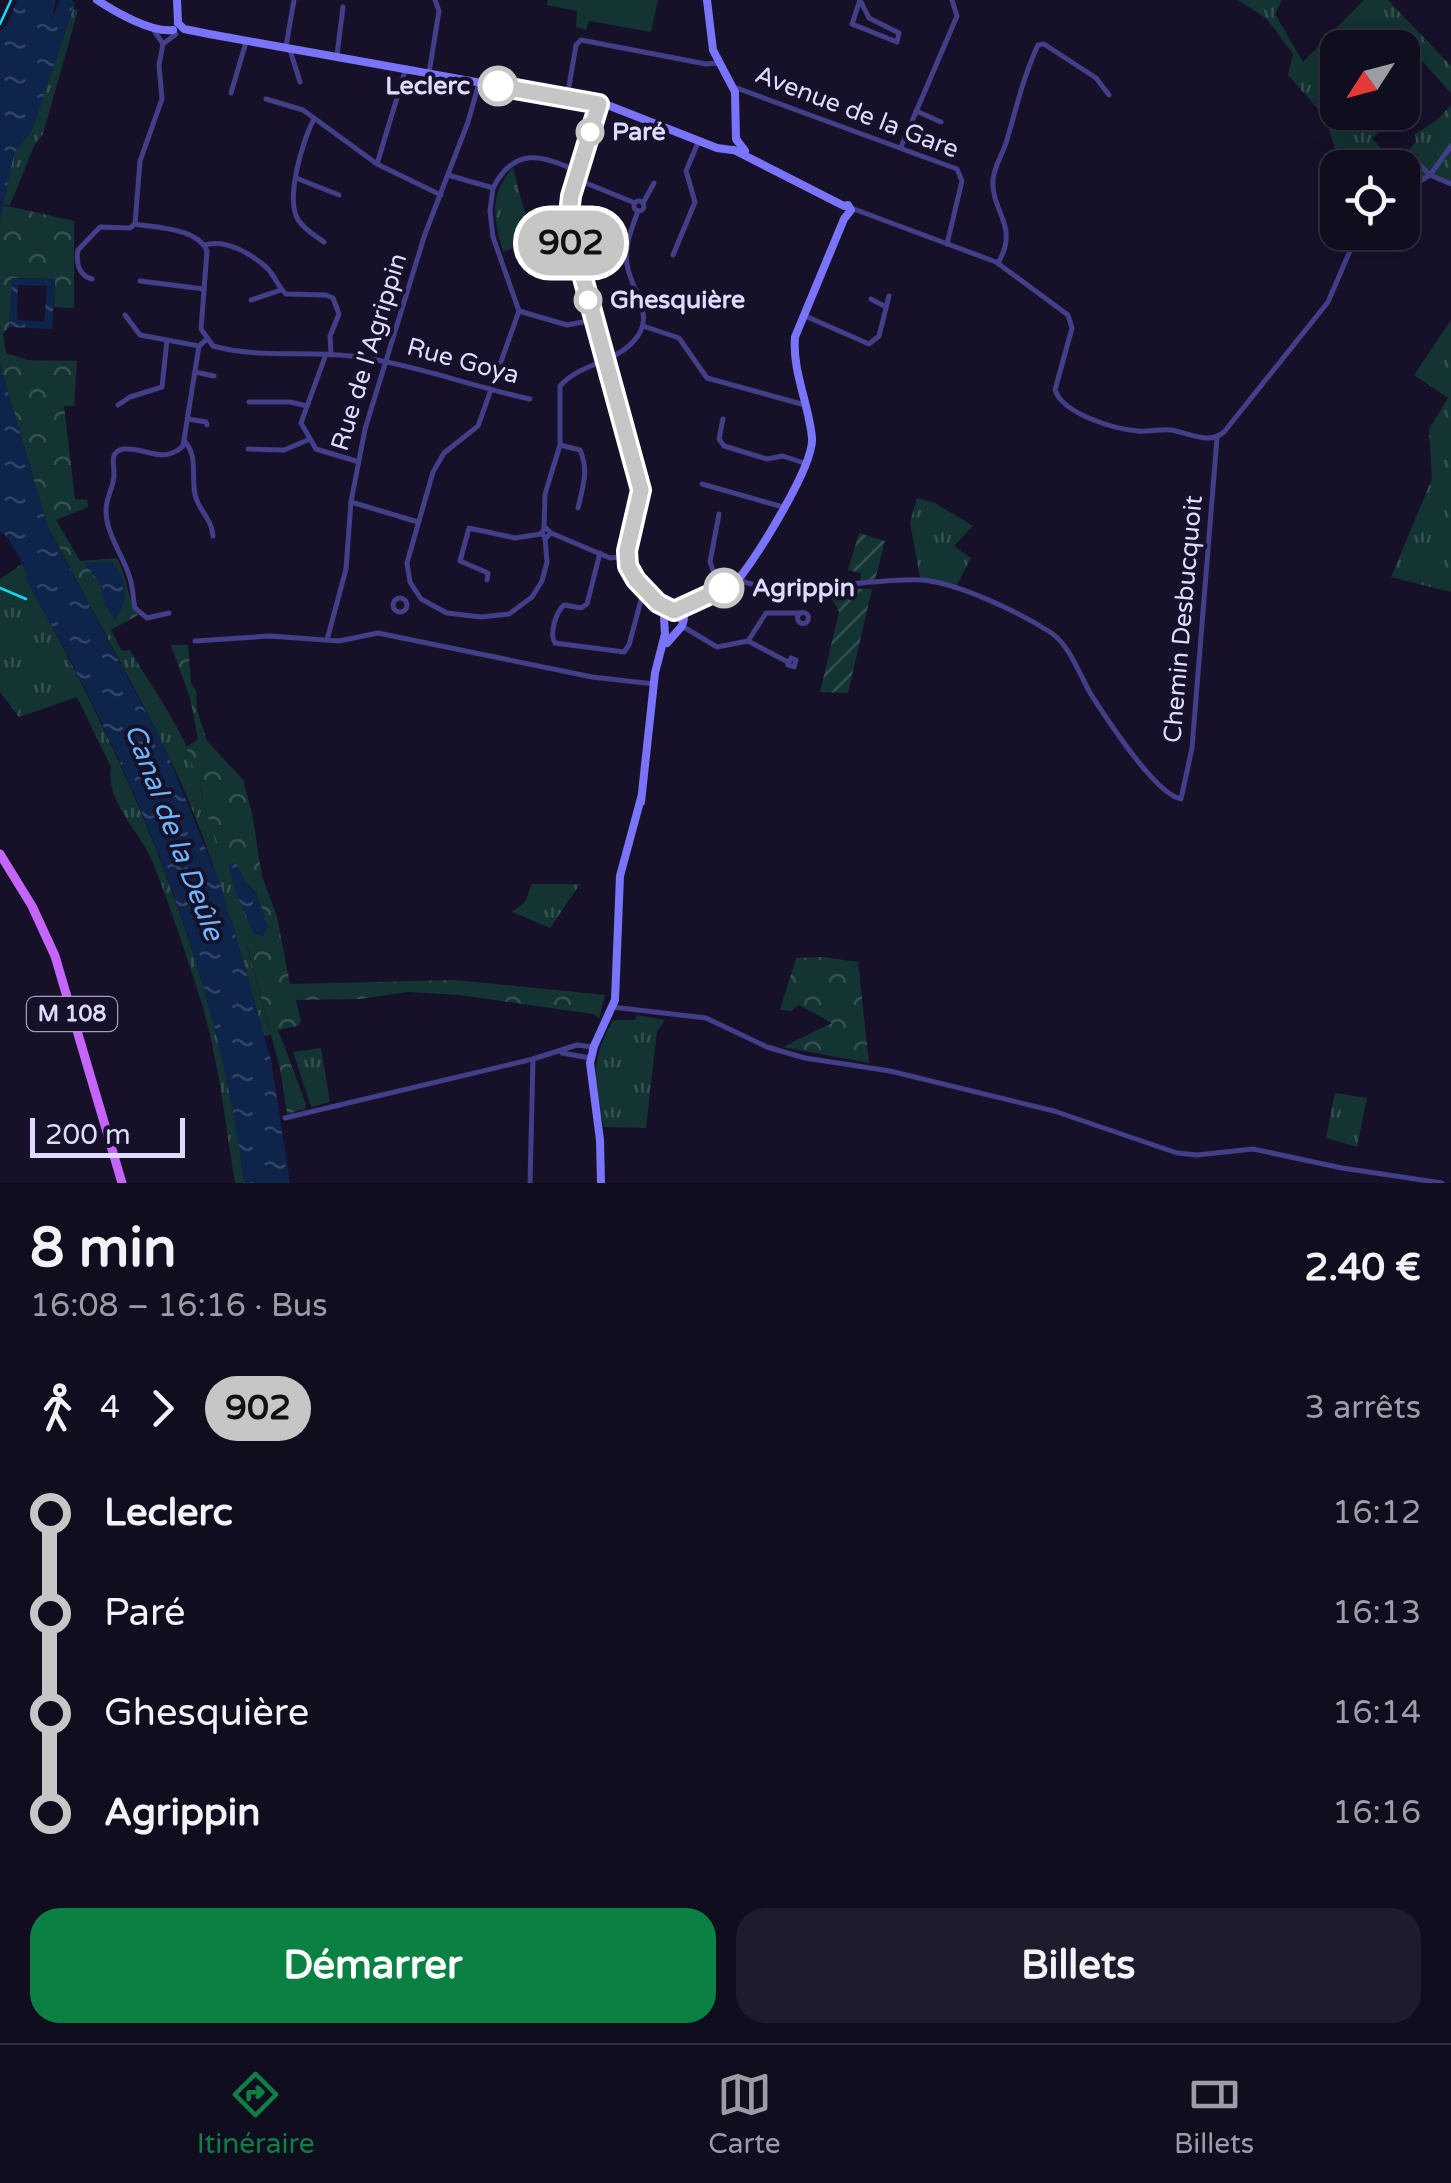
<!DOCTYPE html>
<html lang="fr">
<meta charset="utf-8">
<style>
:root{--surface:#100d1f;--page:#1e1b2c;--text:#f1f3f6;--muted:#9c9ca4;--line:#302d3d;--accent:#0b8043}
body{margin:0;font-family:"Varela Round",sans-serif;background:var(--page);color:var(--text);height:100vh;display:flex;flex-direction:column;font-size:38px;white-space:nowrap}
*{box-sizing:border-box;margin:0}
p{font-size:32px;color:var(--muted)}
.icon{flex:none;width:55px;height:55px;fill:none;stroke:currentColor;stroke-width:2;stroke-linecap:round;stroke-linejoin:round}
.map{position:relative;height:1183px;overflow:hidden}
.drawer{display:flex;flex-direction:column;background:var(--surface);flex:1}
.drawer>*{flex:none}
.badge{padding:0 20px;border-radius:32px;font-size:35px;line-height:65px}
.needle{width:65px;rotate:234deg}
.fabs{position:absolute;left:1320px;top:30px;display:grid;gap:20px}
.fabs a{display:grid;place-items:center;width:100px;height:100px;border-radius:20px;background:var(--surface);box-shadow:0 5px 25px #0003,0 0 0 2px var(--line);font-size:50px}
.scale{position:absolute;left:30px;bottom:25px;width:155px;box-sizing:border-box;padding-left:10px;border:5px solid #dfdbfe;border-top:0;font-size:28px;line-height:35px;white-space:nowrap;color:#dfdbfe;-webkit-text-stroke:8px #161129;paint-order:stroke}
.map>.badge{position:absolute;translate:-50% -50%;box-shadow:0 0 0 5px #fff}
.legs{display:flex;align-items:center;gap:15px;height:110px;padding:0 30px;font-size:32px}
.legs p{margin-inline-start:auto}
.head{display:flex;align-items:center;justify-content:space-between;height:170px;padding:0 30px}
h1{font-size:55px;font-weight:700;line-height:75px}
.action{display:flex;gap:20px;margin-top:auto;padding:20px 30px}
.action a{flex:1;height:115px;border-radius:30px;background:var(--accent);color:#fff;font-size:40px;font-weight:700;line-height:115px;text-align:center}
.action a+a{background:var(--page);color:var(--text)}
ul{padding:0 30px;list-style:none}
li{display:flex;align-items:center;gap:35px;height:100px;font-size:38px}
li i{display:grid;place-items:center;width:15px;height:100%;margin:0 12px;background:currentColor}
li i::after{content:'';width:25px;height:25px;margin:-12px;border:8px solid;border-radius:50%;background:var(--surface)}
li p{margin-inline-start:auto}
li:first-child i{background:linear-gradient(#0000 50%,currentColor 0)}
li:last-child i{background:linear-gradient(currentColor 50%,#0000 0)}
.tabs{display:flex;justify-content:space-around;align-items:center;height:140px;border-top:2px solid var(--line);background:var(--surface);font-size:28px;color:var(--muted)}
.tabs a{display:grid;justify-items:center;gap:5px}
.tabs .on{color:var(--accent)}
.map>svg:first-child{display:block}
</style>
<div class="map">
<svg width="1451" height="1183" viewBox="0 0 1451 1183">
<defs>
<pattern id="grass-tufts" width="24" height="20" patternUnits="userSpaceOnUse" patternTransform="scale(2.5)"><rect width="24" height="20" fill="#143333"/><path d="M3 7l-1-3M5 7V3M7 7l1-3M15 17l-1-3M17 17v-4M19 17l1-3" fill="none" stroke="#365052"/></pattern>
<pattern id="forest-crowns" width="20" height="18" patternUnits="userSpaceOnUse" patternTransform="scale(2.5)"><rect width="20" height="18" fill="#143333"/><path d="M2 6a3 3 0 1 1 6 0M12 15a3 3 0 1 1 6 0" fill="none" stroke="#365052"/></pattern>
<pattern id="garden-furrows" width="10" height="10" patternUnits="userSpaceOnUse" patternTransform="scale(2.5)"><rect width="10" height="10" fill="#143333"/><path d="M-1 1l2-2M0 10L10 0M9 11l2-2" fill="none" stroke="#365052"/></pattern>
<pattern id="water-ripples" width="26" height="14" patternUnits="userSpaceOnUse" patternTransform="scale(2.5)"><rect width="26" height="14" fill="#0e244b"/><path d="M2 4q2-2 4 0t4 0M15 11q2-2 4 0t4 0" fill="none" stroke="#314366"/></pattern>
</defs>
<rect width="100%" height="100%" fill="#161129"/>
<g fill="url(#grass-tufts)">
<path d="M1238 0H1282L1275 14 1303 62 1364 0H1388L1451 66V93L1405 42 1398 47 1338 48V112L1367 113 1382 128 1372 139 1397 163 1416 142 1415 134 1437 120 1451 105V183L1430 177 1403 195 1402 168 1341 167 1325 117 1288 75 1293 54 1267 19Z"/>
<path d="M73 9 78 10 43 134 35 144 10 205H3L14 153 32 130Z"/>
<path d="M513 167 523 207 538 238 503 252C493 214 489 197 513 167Z"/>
<path d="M1451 320V592L1391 577 1432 479 1429 429 1448 398 1414 375Z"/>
<path d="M917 498 935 503 973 526 954 546 971 558 955 588 920 578 910 522Z"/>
<path d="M22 564 28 574 26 579C130 765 218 969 244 1183H235C225 1123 219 1060 201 1001 186 955 171 908 153 863 141 832 105 802 111 767L77 697 19 717 0 692V579Z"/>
<path d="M111 630 122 651 130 650C156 695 199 750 203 804L254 934 247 946 271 1035 264 1036C243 961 223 886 194 814 169 751 136 692 105 633Z"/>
<path d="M532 884H580L550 928 512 912 525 902Z"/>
<path d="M637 1015 665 1020 657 1031 646 1128 604 1127C594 1079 589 1064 613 1020H635Z"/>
<path d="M321 1048 330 1102 311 1107 293 1052Z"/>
<path d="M1335 1093 1367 1098 1357 1147 1326 1138Z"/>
</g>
<g fill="url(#forest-crowns)">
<path d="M3 205 74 221V308L54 307 55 279 12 278 9 327 3 334 6 353 27 360 77 361 74 406H64L75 499 87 500 88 507 56 520 80 561 117 558C127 576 127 599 138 615L105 633 47 525 0 364V219Z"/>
<path d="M171 645H188L191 683 196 691 197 710 207 741 243 780 252 813 262 876 277 917 290 984 454 980 605 995 599 1019 593 1014 459 995 408 992 360 999 296 1000 301 1021 298 1026 278 1030 306 1104 305 1109 287 1114 280 1068 247 945 254 934 263 936 268 926 256 893 229 864 234 888 203 804 202 792 186 747 198 739 190 698Z"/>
<path d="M823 957 858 962 869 1063 783 1047 832 1023 799 1005 791 1011 780 1010 796 958Z"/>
</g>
<g fill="url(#garden-furrows)">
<path d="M859 533 885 541 875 580 860 582 861 573 848 570Z"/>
<path d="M826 588 872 589 848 693 820 692 839 612Z"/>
</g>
<path fill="#143333" d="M548 0H658L651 32 589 21 586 30 576 27 577 11 547 5Z"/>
<g fill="url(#water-ripples)" fill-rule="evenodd">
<path d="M17 0H56L51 21 60 0H72L75 3 32 130 14 153 0 219V32L8 23Z"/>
<path d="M12 278 55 279 52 329 9 327ZM18 285 47 286 44 322 17 320Z"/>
<path d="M0 364 47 525 165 748 222 889 271 1060 290 1183H244C218 970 131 763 26 579L28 573 8 538 0 531Z"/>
<path d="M87 562H112C129 580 129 601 115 620L104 604 100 583 84 564Z"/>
<path d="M236 863 248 886 256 893 268 926 263 936 254 934 234 888 229 864Z"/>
</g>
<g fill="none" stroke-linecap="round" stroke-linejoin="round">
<g stroke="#423e87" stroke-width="5">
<path d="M860 0 852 24 897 42 899 33 869 18 860 0"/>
<path d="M153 29 163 44"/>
<path d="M163 44 176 34"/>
<path d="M286 46 294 0"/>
<path d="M290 50 300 82"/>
<path d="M337 55 343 7"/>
<path d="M429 73 439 11 435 0"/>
<path d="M734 87 957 169 962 181 947 244"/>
<path d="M231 93 246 42"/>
<path d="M567 98 576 45 581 40 706 64 718 63"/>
<path d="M266 99 303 110 377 164 441 195"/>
<path d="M599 104 570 202V235L641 490C642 532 608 552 645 590 653 598 660 605 670 610"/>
<path d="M916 111 941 122"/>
<path d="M314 119C303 139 284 201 299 221 305 230 316 236 324 242"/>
<path d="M901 147 957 16 952 0"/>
<path d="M1407 152 1430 175 1451 146"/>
<path d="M377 164 406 68"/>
<path d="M448 175 493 188 490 211 493 237 519 311 478 426 444 453 433 472 407 563 410 582 421 599 447 613 481 617 509 614 532 597 542 581 547 562 545 538"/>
<path d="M296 178 339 195"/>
<path d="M576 179 635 203"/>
<path d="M493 188C515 145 542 156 578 171"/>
<path d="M1402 192 1430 175 1451 184"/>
<circle cx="639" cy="206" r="5"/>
<path d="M643 203 654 183"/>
<path d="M851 208 996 262 1068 315 1072 328 1055 390C1063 414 1114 429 1138 431 1149 432 1160 429 1171 430 1189 433 1209 445 1224 432L1328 302 1358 232"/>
<path d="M135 224 140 161 162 99 159 65 163 44"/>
<path d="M205 245C226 239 250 253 266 267 275 275 277 286 286 294L326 295 333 298 339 314 330 336 331 355"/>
<path d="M673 255 695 202 686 171 699 140"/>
<path d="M998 263C1020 226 991 212 993 180 994 167 1002 155 1006 143 1016 110 1023 77 1038 45L1044 44 1096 78 1109 95"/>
<path d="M92 279C78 275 76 262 78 250L100 227 130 228 135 224C157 228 198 228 207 251L201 329 213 346C261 359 310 350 358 357 417 365 473 387 530 399"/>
<path d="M140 281 204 289"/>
<path d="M871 299 886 307"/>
<path d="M251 300 281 290"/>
<path d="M519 311 567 325 593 320"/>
<path d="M125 315 140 335 199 346 206 340"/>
<path d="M803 315 869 344 879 336 889 296"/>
<path d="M643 326 679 338 707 378 805 405"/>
<path d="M326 354 301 423 316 449 356 461"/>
<path d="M195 372 214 376"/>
<path d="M249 402H290L307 406"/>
<path d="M118 405 130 397 162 387 167 340"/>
<path d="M188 419 206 422 207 425"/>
<path d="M723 419 719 439 724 446 767 459 783 456 807 464"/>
<path d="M185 442C199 457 190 480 196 498 201 513 212 520 213 536"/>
<path d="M560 445 580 450C589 470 583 487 578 508"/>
<path d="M248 449 284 450 308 440"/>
<path d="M702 484 783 507"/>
<path d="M351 502 418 522"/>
<path d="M719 514 710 562 720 590"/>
<path d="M546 528 551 533 546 538 541 533Z"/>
<path d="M544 529 545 494 560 445V386C581 362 617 364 637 337 655 314 630 288 627 264 624 246 632 228 638 211"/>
<path d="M551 533 610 558 626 556"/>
<path d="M600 553 587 604 581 608 564 605C556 612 549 634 555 643L624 652 629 645 644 589"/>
<path d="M738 579C773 599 879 577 922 580 958 583 1019 612 1050 632 1071 646 1079 675 1092 696 1107 719 1155 794 1181 799L1192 748 1217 438"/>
<path d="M487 580 488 573 460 561 469 528 515 538 541 534"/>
<circle cx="400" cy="605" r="7"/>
<circle cx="803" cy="618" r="5.5"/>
<path d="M169 613 147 618 135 608C133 598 133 588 130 578 123 555 107 536 106 512 105 499 114 488 114 474 114 464 109 451 124 449 146 447 163 465 183 446L199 346"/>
<path d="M682 626 717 647 748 641 788 662"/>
<path d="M327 640 346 569 351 502 365 429 425 234 468 122 479 83"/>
<path d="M195 641 270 636 339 641 378 633 592 677 654 684"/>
<path d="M748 641 766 613H801"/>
<path d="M791 658 796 660 794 667 788 665Z"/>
<path d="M612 1007 706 1018 767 1047 805 1058 890 1071 1054 1111 1177 1153 1197 1155 1253 1149 1342 1168 1442 1183"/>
<path d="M562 1053 590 1058"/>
<path d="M285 1118 533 1059 577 1045 593 1047"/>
<path d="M530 1183 533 1059"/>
</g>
<g stroke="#7a74fb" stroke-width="8">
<path d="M97 0C115 12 152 33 173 30"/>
<path d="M177 0 178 23"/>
<path d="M707 0 713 50 735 92 736 139 745 151"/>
<path d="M178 23 184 29 209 34 610 106 717 148 732 150"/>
<path d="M676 611 725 588 741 576C759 552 814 466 812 438 809 404 792 371 795 337L844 219 851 210 848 205 844 206 734 150"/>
<path d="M667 643 682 626 684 619"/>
<path d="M641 802 655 673 665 634 664 618 669 612 676 611 683 622"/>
<path d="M601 1183 600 1140 590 1063 594 1046 615 1000 620 876 641 798"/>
</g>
<path stroke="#c665fb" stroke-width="9" d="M0 854 32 906 55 956 122 1183"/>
<g stroke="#0cdcf8" stroke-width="2.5">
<path d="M0 24 11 0"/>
<path d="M0 588 26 599"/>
</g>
</g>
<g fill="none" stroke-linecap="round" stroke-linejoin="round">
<defs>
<path id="line-1" d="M498 86 599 104 571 196 568 223 641 490 627 551 628 566 636 580 658 603 674 611 724 588"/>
</defs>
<use href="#line-1" stroke="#fff" stroke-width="22"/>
<use href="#line-1" stroke="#c6c6c6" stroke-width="15"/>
</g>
<g fill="#fff" stroke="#c6c6c6" stroke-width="5">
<circle cx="498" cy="86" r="18"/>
<circle cx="590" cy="132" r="12"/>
<circle cx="588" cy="300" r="12"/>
<circle cx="724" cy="588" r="18"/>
</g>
<g text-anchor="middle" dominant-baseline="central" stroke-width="8" stroke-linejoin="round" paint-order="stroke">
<rect fill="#161129" stroke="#a39ebe" stroke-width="2.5" x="27" y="997" width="90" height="34" rx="8"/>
<g font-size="22" font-weight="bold" fill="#dfdbfe">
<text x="72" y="1014">M 108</text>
</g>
<g font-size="25" font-weight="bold" fill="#dfdbfe" stroke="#161129" text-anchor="start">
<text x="470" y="86" text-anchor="end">Leclerc</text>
<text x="612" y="132">Paré</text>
<text x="610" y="300">Ghesquière</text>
<text x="752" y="588">Agrippin</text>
</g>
<g font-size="25" fill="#dfdbfe" stroke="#161129">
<text transform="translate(857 112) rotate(21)">Avenue de la Gare</text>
<text transform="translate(369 352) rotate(-73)">Rue de l'Agrippin</text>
<text transform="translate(463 361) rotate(15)">Rue Goya</text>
<text transform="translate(1183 619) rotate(-85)">Chemin Desbucquoit</text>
</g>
<g font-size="28" font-style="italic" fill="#6cb6fb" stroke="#161129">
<text transform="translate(174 832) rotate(69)">Canal de la Deûle</text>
</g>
</g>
</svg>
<div class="fabs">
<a><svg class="needle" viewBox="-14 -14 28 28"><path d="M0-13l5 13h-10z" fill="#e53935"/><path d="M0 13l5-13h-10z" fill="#9c9ca4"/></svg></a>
<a><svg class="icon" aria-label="locate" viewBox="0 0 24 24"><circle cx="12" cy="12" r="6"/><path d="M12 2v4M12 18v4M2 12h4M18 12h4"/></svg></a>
</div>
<div class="scale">200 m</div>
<b class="badge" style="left:571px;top:243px;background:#c6c6c6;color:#111">902</b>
</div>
<section class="drawer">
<div class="head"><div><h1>8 min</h1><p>16:08 – 16:16 · Bus</p></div><b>2.40 €</b></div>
<div class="legs"><svg class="icon" aria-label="walk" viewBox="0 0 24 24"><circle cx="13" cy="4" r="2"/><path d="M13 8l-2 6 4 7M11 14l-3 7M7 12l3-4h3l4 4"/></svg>4<svg class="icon" aria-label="forward" viewBox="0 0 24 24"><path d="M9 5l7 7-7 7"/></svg><b class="badge" style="background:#c6c6c6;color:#111">902</b><p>3 arrêts</p></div>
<ul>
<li><i style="color:#c6c6c6"></i><b>Leclerc</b><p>16:12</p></li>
<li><i style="color:#c6c6c6"></i><span>Paré</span><p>16:13</p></li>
<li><i style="color:#c6c6c6"></i><span>Ghesquière</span><p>16:14</p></li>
<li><i style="color:#c6c6c6"></i><b>Agrippin</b><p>16:16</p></li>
</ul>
<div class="action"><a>Démarrer</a><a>Billets</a></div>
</section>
<nav class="tabs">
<a class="on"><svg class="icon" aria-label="directions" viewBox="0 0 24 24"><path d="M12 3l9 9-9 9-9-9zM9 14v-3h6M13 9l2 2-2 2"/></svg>Itinéraire</a>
<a><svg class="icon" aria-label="map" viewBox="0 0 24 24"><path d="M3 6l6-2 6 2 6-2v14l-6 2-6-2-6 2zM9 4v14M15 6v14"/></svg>Carte</a>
<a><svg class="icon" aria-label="tickets" viewBox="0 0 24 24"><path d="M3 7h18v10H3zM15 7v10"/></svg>Billets</a>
</nav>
